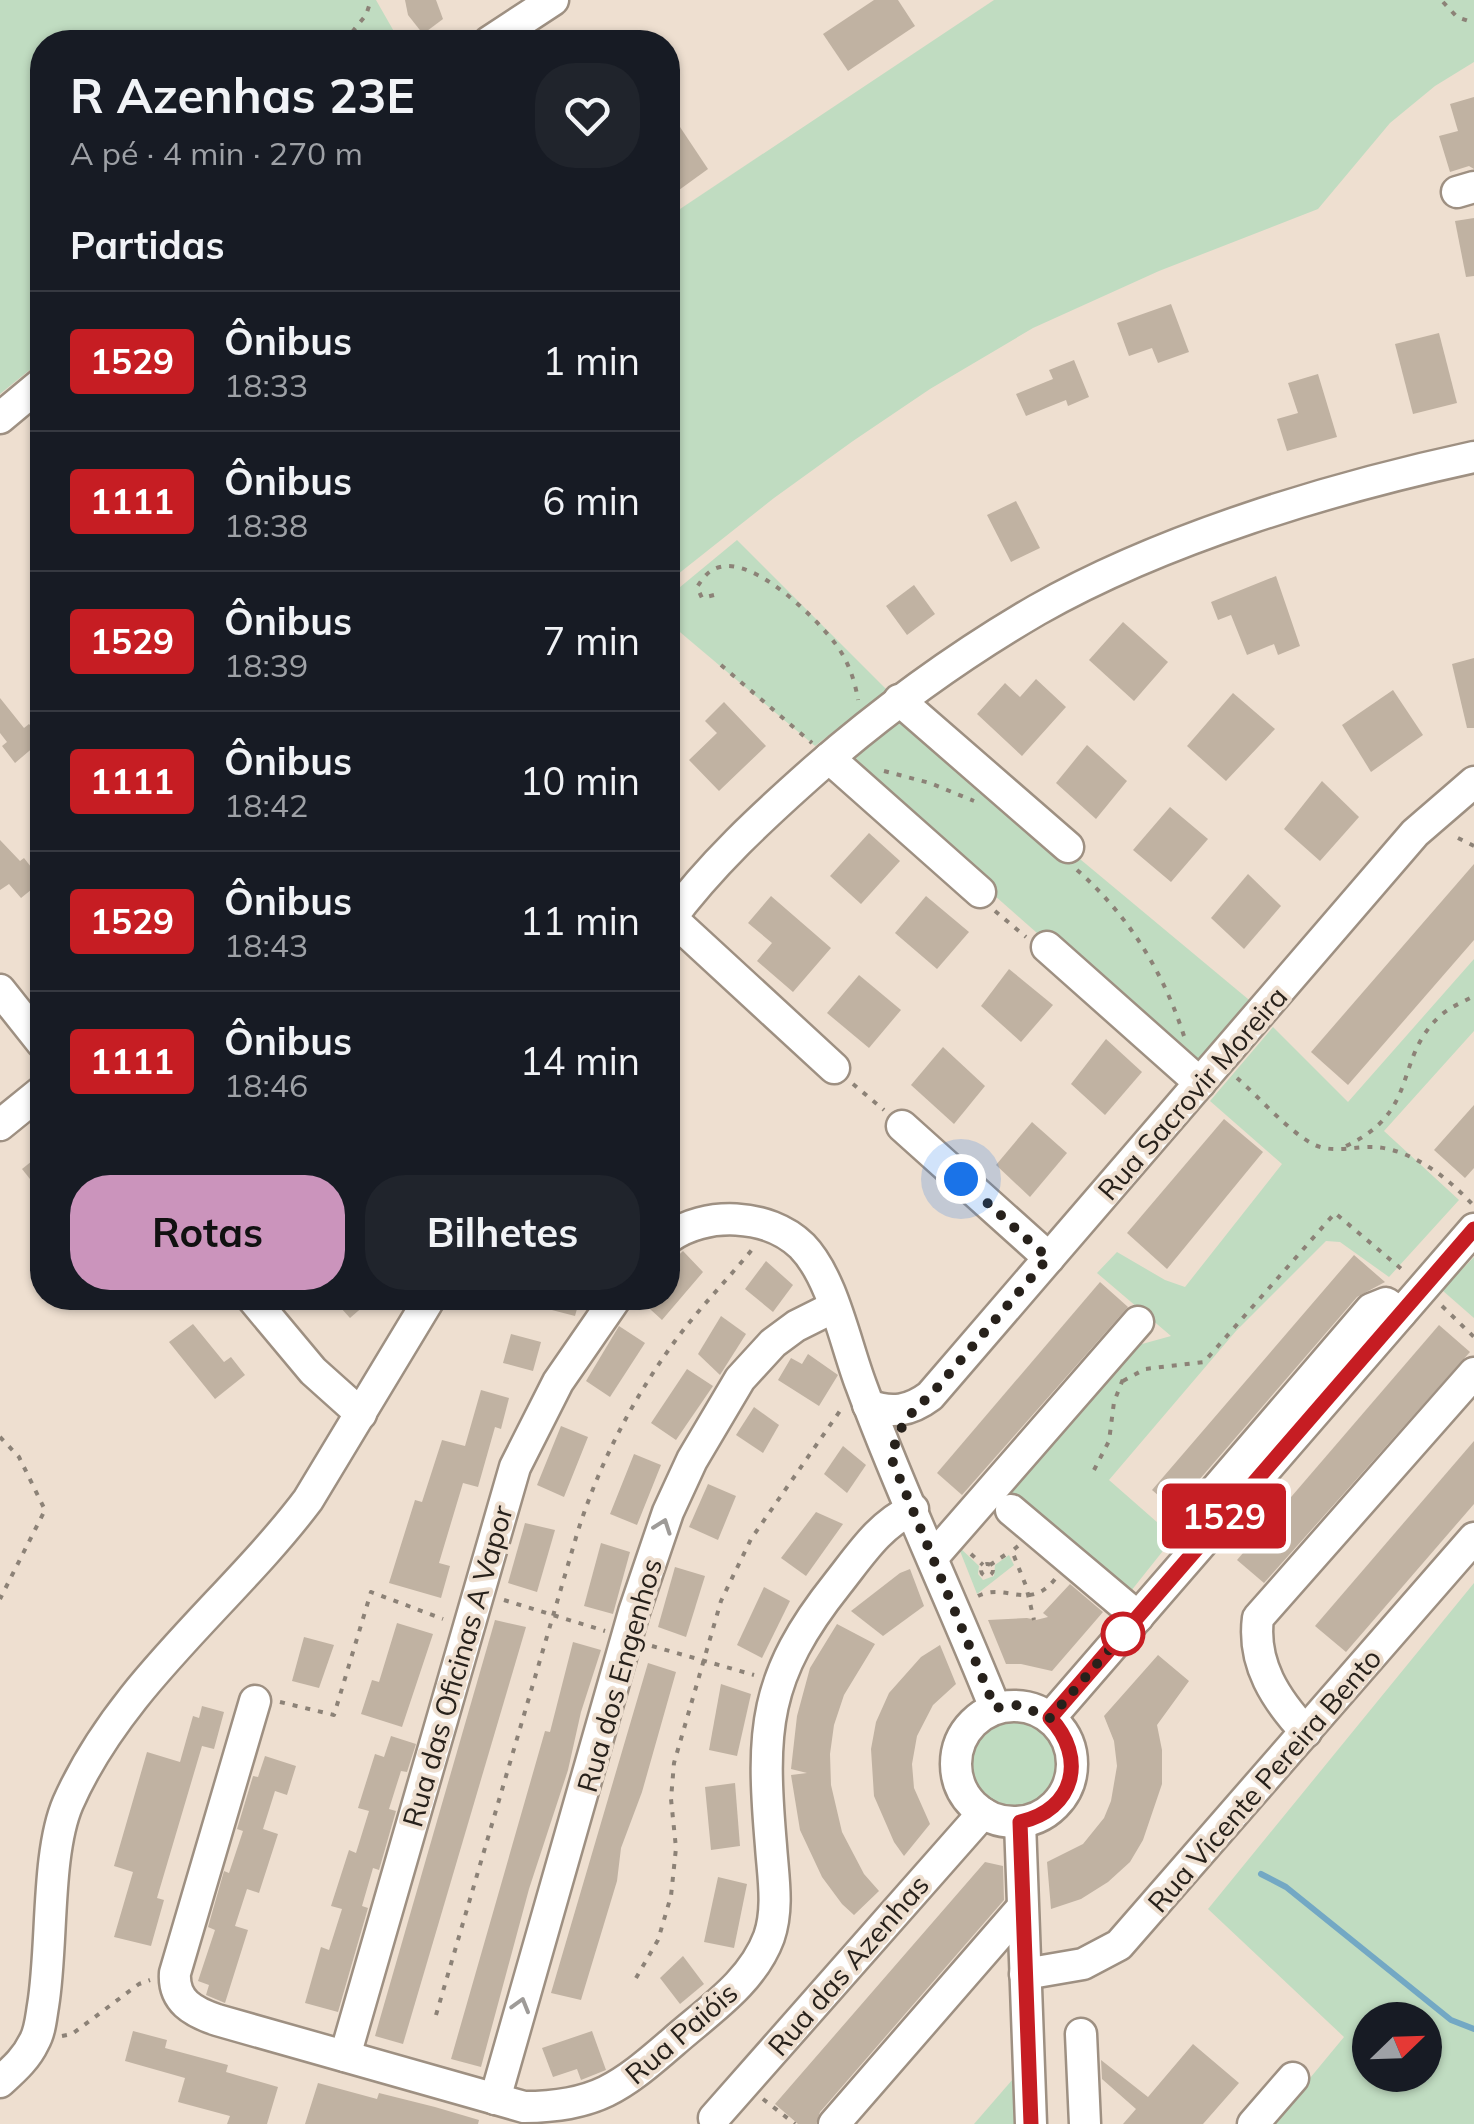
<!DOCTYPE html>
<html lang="pt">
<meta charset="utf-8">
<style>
:root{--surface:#171b24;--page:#20242c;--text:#f1f3f6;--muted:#9ea1a6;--line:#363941;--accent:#cb94bc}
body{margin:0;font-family:Mulish,sans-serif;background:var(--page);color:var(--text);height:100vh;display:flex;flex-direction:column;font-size:38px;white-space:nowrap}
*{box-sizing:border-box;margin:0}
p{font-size:32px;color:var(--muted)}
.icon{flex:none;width:55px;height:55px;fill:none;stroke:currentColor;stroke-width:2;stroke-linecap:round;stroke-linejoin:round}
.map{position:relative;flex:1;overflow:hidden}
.side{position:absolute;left:30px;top:30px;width:650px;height:1280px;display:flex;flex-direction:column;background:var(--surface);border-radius:40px;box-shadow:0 2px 8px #0004}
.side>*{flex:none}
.badge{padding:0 20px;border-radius:8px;font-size:35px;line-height:65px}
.needle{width:65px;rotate:67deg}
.tools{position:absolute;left:1352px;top:2002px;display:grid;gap:20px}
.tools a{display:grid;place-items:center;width:90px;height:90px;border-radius:50%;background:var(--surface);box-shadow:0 2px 8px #0004;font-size:50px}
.you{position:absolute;width:50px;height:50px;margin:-25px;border:8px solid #fff;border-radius:50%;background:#1a73e8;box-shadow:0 0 0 15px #1a73e833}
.map>.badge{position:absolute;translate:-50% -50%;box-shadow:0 0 0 5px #fff}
h2{padding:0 40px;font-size:38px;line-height:90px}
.round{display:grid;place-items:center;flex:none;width:105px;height:105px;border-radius:40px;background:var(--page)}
.summary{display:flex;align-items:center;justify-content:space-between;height:170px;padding:0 40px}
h1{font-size:48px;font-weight:700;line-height:75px}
.cta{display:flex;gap:20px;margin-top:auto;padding:20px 40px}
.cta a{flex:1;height:115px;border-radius:40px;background:var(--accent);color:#111;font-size:40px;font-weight:700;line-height:115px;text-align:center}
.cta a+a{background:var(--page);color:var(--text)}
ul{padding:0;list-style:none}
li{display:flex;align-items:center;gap:30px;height:140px;padding:0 40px;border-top:2px solid var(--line)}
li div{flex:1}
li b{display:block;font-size:38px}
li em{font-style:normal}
li .badge{min-width:110px;font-weight:700;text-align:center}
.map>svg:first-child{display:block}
</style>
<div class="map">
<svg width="1474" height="2124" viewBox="0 0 1474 2124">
<rect width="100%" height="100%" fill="#eedfd0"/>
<g fill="#c0dcc1" fill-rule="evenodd">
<path d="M0 0H376L400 42H42V360L0 394Z"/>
<path d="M994 0H1474V62L1435 86 1390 123 1318 209 1159 271 1033 328 930 389 853 441 774 498 668 582V217Z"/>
<path d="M737 540 887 690 815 746 668 622V597Z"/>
<path d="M900 709 1254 1004 1197 1074 842 761Z"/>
<path d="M1474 959V1031L1384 1131 1459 1200 1389 1277 1340 1242 1326 1241 1236 1331 1109 1480 1174 1537 1127 1596 1018 1500 994 1509 1124 1349 1171 1336 1097 1273 1117 1252 1165 1280 1185 1287 1282 1164 1210 1101 1273 1027 1348 1102Z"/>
<path d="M1474 1257V1318L1442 1290Z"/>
<path d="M958 1546 979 1566 978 1574 983 1580 994 1576 995 1565 1009 1555 1014 1565 977 1594Z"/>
<path d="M1474 1583V2124H1272L1344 2037 1208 1909ZM1370 2020H1425V2075H1370Z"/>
<circle cx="1013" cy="1763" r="44"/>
<path d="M1013 2079 1014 2124H974Z"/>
</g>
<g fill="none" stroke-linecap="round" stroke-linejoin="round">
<path stroke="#73a8c4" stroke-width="6" d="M1261 1874 1286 1887 1451 2020 1474 2029"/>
</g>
<g fill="#c0b2a2">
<path d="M405 0H436L443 19 423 34 408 15Z"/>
<path d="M874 0H898L915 26 848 71 823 34Z"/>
<path d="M1474 97V169L1469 166 1450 172 1439 136 1458 131 1450 104Z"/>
<path d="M668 109 708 169 668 198Z"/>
<path d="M1474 218V276L1466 277 1455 221Z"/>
<path d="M1171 304 1189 352 1158 363 1152 348 1129 356 1117 323Z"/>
<path d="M1439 333 1457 403 1413 414 1395 344Z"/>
<path d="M1074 360 1089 397 1068 406 1066 400 1026 416 1016 394 1053 379 1049 370Z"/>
<path d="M1318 374 1337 437 1287 451 1277 419 1298 413 1288 383Z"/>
<path d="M1016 501 1040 548 1011 562 987 515Z"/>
<path d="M1276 576 1300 646 1278 655 1274 644 1247 655 1231 615 1218 620 1211 602Z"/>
<path d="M914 585 935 614 907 635 886 606Z"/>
<path d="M1123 622 1168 662 1134 701 1089 660Z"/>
<path d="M1474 658V728H1467L1452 664Z"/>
<path d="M1036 679 1066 707 1022 756 977 714 1005 683 1020 697Z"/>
<path d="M1393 690 1423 735 1371 772 1342 725Z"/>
<path d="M1233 693 1275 729 1226 781 1187 746Z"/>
<path d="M0 698 24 728 29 724 42 740 15 763 2 746 7 742 0 733Z"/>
<path d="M724 702 766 746 719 791 689 760 717 733 705 721Z"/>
<path d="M1087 745 1127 781 1096 819 1056 783Z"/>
<path d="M1322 781 1359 817 1320 861 1284 829Z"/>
<path d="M1170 807 1208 839 1171 882 1133 850Z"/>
<path d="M869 833 900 861 861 904 830 876Z"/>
<path d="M0 840 20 861 24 858 42 881 21 898 9 884 0 890Z"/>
<path d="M1474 864V940L1348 1085 1311 1052Z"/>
<path d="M1248 874 1281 906 1244 949 1211 918Z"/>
<path d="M771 896 831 948 793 992 757 961 772 943 748 923Z"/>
<path d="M926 896 969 932 937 969 895 933Z"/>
<path d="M1009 969 1053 1005 1021 1042 981 1006Z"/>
<path d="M859 975 901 1010 869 1048 827 1013Z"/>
<path d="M1106 1039 1142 1072 1105 1115 1071 1084Z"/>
<path d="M943 1047 985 1086 954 1124 911 1085Z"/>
<path d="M1474 1105V1168L1465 1178 1434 1150Z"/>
<path d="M1224 1119 1263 1152 1167 1269 1127 1233Z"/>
<path d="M1032 1122 1067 1153 1030 1197 996 1165Z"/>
<path d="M42 1153V1194L22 1169Z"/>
<path d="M683 1251 703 1272 662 1320 638 1298H668V1265Z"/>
<path d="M1354 1255 1385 1282 1357 1297 1174 1509 1152 1490Z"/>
<path d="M766 1261 793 1285 773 1312 745 1289Z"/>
<path d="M1100 1282 1128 1307 962 1495 937 1473Z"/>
<path d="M332 1298H373L350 1318Z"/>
<path d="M526 1298H580L575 1316 525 1303Z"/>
<path d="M721 1316 746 1334 720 1375 698 1354Z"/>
<path d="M193 1324 224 1362 231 1357 245 1375 215 1399 169 1342Z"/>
<path d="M1439 1325 1470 1352 1264 1583 1237 1560Z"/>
<path d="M619 1326 645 1343 610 1397 586 1381Z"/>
<path d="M511 1334 541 1342 533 1371 503 1363Z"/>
<path d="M808 1354 838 1375 819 1406 778 1380 791 1358 802 1364Z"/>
<path d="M687 1369 713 1386 676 1440 651 1423Z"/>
<path d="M481 1390 509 1398 501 1429 495 1427 478 1487 463 1483 439 1563 450 1566 441 1598 389 1583 415 1500 422 1502 442 1440 465 1446Z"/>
<path d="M754 1407 779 1425 763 1453 736 1435Z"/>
<path d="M561 1426 588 1437 564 1497 537 1485Z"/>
<path d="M1474 1441V1504L1346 1652 1315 1626Z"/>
<path d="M843 1446 866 1465 847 1493 824 1474Z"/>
<path d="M634 1454 661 1465 637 1525 610 1514Z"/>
<path d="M708 1484 736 1496 718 1540 689 1527Z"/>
<path d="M816 1512 843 1524 806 1576 781 1558Z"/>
<path d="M525 1523 555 1530 537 1592 508 1583Z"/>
<path d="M601 1543 630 1552 613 1614 584 1606Z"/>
<path d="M675 1567 705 1576 686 1637 658 1627Z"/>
<path d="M910 1569 924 1606 883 1636 851 1611 900 1573Z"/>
<path d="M1070 1584 1103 1612 1052 1671 1021 1664H1006L988 1620 1027 1618 1036 1620 1048 1617 1043 1613Z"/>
<path d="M764 1587 790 1601 762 1658 737 1645Z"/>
<path d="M495 1620 526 1627 403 2044 375 2036Z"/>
<path d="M397 1623 433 1634 402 1727 361 1714 372 1680 379 1682Z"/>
<path d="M837 1624 875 1644 844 1695 834 1725 830 1754 831 1785 842 1832 864 1874 879 1891 854 1915 842 1904 822 1877 800 1830 791 1775 807 1773 791 1769 797 1716 810 1668Z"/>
<path d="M304 1637 334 1645 319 1688 292 1681Z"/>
<path d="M573 1642 601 1650 581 1712 568 1770 529 1889 481 2067 451 2059 545 1731 550 1732Z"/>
<path d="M940 1645 956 1684 933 1705 917 1736 912 1764 914 1788 930 1824 904 1856 894 1842 874 1796 871 1749 876 1722 889 1693 921 1657Z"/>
<path d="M1158 1655 1189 1681 1157 1725 1162 1750V1784L1143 1840 1130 1862 1108 1882 1081 1899 1051 1909 1047 1862 1083 1844 1104 1818 1111 1801 1117 1766 1114 1741 1104 1716Z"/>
<path d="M648 1663 676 1672 642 1792 621 1848 617 1881 581 2000 551 1993Z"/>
<path d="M721 1684 751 1694 737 1756 709 1750Z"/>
<path d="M202 1706 224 1712 214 1749 202 1746 157 1898 164 1900 151 1946 114 1937 133 1872 114 1866 147 1752 180 1762 193 1716 199 1718Z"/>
<path d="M391 1736 416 1744 407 1772 401 1771 389 1809 396 1811 379 1870 373 1868 362 1906 368 1908 338 2012 305 2003 321 1947 329 1950 342 1909 331 1906 349 1850 356 1853 369 1811 358 1808 375 1754 384 1757Z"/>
<path d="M265 1756 296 1766 287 1795 275 1791 263 1829 278 1834 259 1893 247 1889 235 1926 248 1930 225 2003 206 1995 209 1985 198 1981 215 1930 208 1927 224 1871 229 1873 243 1831 237 1829 253 1776 258 1777Z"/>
<path d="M735 1783 740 1846 711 1850 705 1787Z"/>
<path d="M985 1862 1003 1866 1004 1900 820 2112 816 2124H798L775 2104Z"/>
<path d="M718 1877 747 1884 734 1948 704 1942Z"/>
<path d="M683 1956 704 1984 680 2004 660 1978Z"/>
<path d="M133 2031 167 2040 165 2048 228 2065 226 2072 278 2087 267 2124H227L230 2116 178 2102 185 2078 125 2061Z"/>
<path d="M592 2031 606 2070 581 2080 577 2069 553 2077 542 2048Z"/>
<path d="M1193 2044 1239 2083 1203 2124H1123L1136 2109 1102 2079 1101 2060 1148 2097Z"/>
<path d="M318 2083 377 2099 379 2093 435 2107 479 2120 478 2124H305Z"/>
</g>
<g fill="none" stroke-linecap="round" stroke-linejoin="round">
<defs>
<g id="minor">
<path d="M489 42 553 0"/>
<path d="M1457 192 1474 187"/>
<path d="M0 418 42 383"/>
<path d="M899 700 1068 847"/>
<path d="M829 758 980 892"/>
<path d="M668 915 834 1068"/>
<path d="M668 922C710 865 762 817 815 770 885 709 958 656 1037 610 1164 538 1331 488 1474 457"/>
<path d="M1047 947 1200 1083"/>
<path d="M0 990 42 1043"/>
<path d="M0 1125 42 1091"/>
<path d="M902 1126 1049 1258"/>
<path d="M668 1238C705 1211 768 1213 802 1246 833 1278 845 1343 861 1385 901 1494 952 1600 995 1708"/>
<path d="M252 1298 313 1371 361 1414"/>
<path d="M868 1405C892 1414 910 1411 930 1396L1415 833 1474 782"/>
<path d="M1011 1510 1138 1617"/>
<path d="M1195 1550 1187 1539V1523L1371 1309 1386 1303 1401 1313"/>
<path d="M933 1557 1138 1322"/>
<path d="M255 1701 175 1973C173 2001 193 2012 217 2020L524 2107C596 2107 621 2087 673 2042 708 2011 752 1983 769 1937 779 1908 773 1876 771 1846 761 1730 763 1677 838 1583 861 1554 879 1525 913 1509"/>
<circle cx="1014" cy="1764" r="58"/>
<path d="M1050 1718 1474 1229"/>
<path d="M1306 1732C1276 1700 1252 1664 1258 1618L1474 1373"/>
<path d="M1020 1822 1031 2124"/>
<path d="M1025 1974 1083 1964 1119 1945 1474 1538"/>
<path d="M1081 2034 1085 2124"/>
<path d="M345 2056 515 1467 558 1382 616 1298"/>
<path d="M0 2082C13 2070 26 2059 34 2042 40 2032 41 2018 43 2006 53 1946 46 1854 68 1803 121 1683 231 1602 308 1500L430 1298"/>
<path d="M495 2099 634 1612 668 1512 692 1460 740 1379 773 1343 796 1326 834 1307"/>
<path d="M714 2118 983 1813"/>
<path d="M834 2124 1021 1909"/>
<path d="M1253 2124 1293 2078"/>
</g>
</defs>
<use href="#minor" stroke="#9e9082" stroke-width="35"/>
<g stroke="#8c8277" stroke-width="4" stroke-dasharray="5 8" stroke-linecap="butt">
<path d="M1443 2 1457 17 1474 23"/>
<path d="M344 42 366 15 371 0"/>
<path d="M714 595 702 598 697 587C703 578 708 570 720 567 755 558 814 616 834 642 847 658 855 680 858 700"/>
<path d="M721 665 812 743"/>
<path d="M884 771 930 783 974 801"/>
<path d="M1458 838 1474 846"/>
<path d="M1077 870C1128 915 1163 971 1184 1036"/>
<path d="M995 911 1026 937"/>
<path d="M1237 1078C1259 1097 1288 1131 1313 1144 1331 1154 1356 1146 1375 1147 1413 1150 1448 1178 1473 1205"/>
<path d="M853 1084 884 1110"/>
<path d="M1346 1146C1421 1111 1393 1059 1440 1016 1450 1007 1463 1002 1474 996"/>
<path d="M1442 1306 1474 1337"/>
<path d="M1123 1381 1145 1369 1204 1362 1335 1213 1405 1272"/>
<path d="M0 1437 19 1457 45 1510 0 1599"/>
<path d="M1094 1470 1109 1441 1114 1402 1123 1379"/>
<path d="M1018 1546 1012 1551 1026 1586 1034 1620"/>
<path d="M971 1554 983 1565"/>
<circle cx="987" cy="1570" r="6"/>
<path d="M990 1565 1011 1551"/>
<path d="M978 1596C1006 1582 1029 1612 1055 1579"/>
<path d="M504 1600 605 1631"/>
<path d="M652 1646 754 1675"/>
<path d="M280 1702 334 1715 371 1592 443 1619"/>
<path d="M636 1978 658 1940 671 1896 676 1848 671 1799 674 1763 721 1601 751 1539 842 1408"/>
<path d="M436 2015 577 1534C599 1464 632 1400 675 1341 700 1307 729 1278 755 1246"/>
<path d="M62 2036 72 2034 139 1984 150 1980"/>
<path d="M763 2099 795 2124"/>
</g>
<use href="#minor" stroke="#fff" stroke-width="30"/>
</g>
<defs><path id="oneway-chevron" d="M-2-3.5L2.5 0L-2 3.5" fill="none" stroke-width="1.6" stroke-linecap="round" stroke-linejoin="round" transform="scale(2.5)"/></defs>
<g stroke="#9e9b98">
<use href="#oneway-chevron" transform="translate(663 1526) rotate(-70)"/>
<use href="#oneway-chevron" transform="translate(521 2005) rotate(-74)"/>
</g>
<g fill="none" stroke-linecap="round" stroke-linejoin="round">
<defs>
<path id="line" d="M1031 2124 1020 1822C1075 1810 1087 1757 1050 1718L1474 1229"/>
</defs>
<use href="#line" stroke="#fff" stroke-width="22"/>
<use href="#line" stroke="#c61d23" stroke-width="15"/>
<path stroke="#27211b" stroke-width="10" stroke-dasharray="0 18" d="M961 1179 1048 1258 930 1396C908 1413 895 1432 892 1460L995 1708 1019 1705 1050 1718 1123 1634"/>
</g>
<circle fill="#fff" stroke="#c61d23" stroke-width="5" cx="1123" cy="1634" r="20"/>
<g text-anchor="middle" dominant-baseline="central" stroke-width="8" stroke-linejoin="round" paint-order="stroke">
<g font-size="28" fill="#27211b" stroke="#eedfd0">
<text transform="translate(1192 1093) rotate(-49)">Rua Sacrovir Moreira</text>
<text transform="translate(457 1666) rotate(-74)">Rua das Oficinas A Vapor</text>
<text transform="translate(619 1675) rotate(-74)">Rua dos Engenhos</text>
<text transform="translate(1264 1780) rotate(-49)">Rua Vicente Pereira Bento</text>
<text transform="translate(848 1965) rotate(-49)">Rua das Azenhas</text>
<text transform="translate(681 2033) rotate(-41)">Rua Paióis</text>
</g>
</g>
</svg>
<div class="tools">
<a><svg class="needle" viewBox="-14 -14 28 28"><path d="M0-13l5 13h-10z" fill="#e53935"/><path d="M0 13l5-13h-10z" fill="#9ea1a6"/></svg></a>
</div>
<div class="you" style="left:961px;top:1179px"></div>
<b class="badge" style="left:1224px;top:1516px;background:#c61d23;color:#fff">1529</b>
<section class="side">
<div class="summary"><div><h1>R Azenhas 23E</h1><p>A pé · 4 min · 270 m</p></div><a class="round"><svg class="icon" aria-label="heart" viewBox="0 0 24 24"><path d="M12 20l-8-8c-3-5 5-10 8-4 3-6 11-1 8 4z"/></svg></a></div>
<h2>Partidas</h2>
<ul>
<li><span class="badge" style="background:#c61d23;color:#fff">1529</span><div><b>Ônibus</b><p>18:33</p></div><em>1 min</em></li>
<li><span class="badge" style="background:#c61d23;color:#fff">1111</span><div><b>Ônibus</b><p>18:38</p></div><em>6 min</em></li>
<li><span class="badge" style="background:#c61d23;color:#fff">1529</span><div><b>Ônibus</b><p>18:39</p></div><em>7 min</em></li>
<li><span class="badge" style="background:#c61d23;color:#fff">1111</span><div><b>Ônibus</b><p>18:42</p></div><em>10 min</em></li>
<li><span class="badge" style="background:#c61d23;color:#fff">1529</span><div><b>Ônibus</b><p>18:43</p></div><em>11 min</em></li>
<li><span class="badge" style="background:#c61d23;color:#fff">1111</span><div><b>Ônibus</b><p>18:46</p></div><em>14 min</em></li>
</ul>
<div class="cta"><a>Rotas</a><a>Bilhetes</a></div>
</section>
</div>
